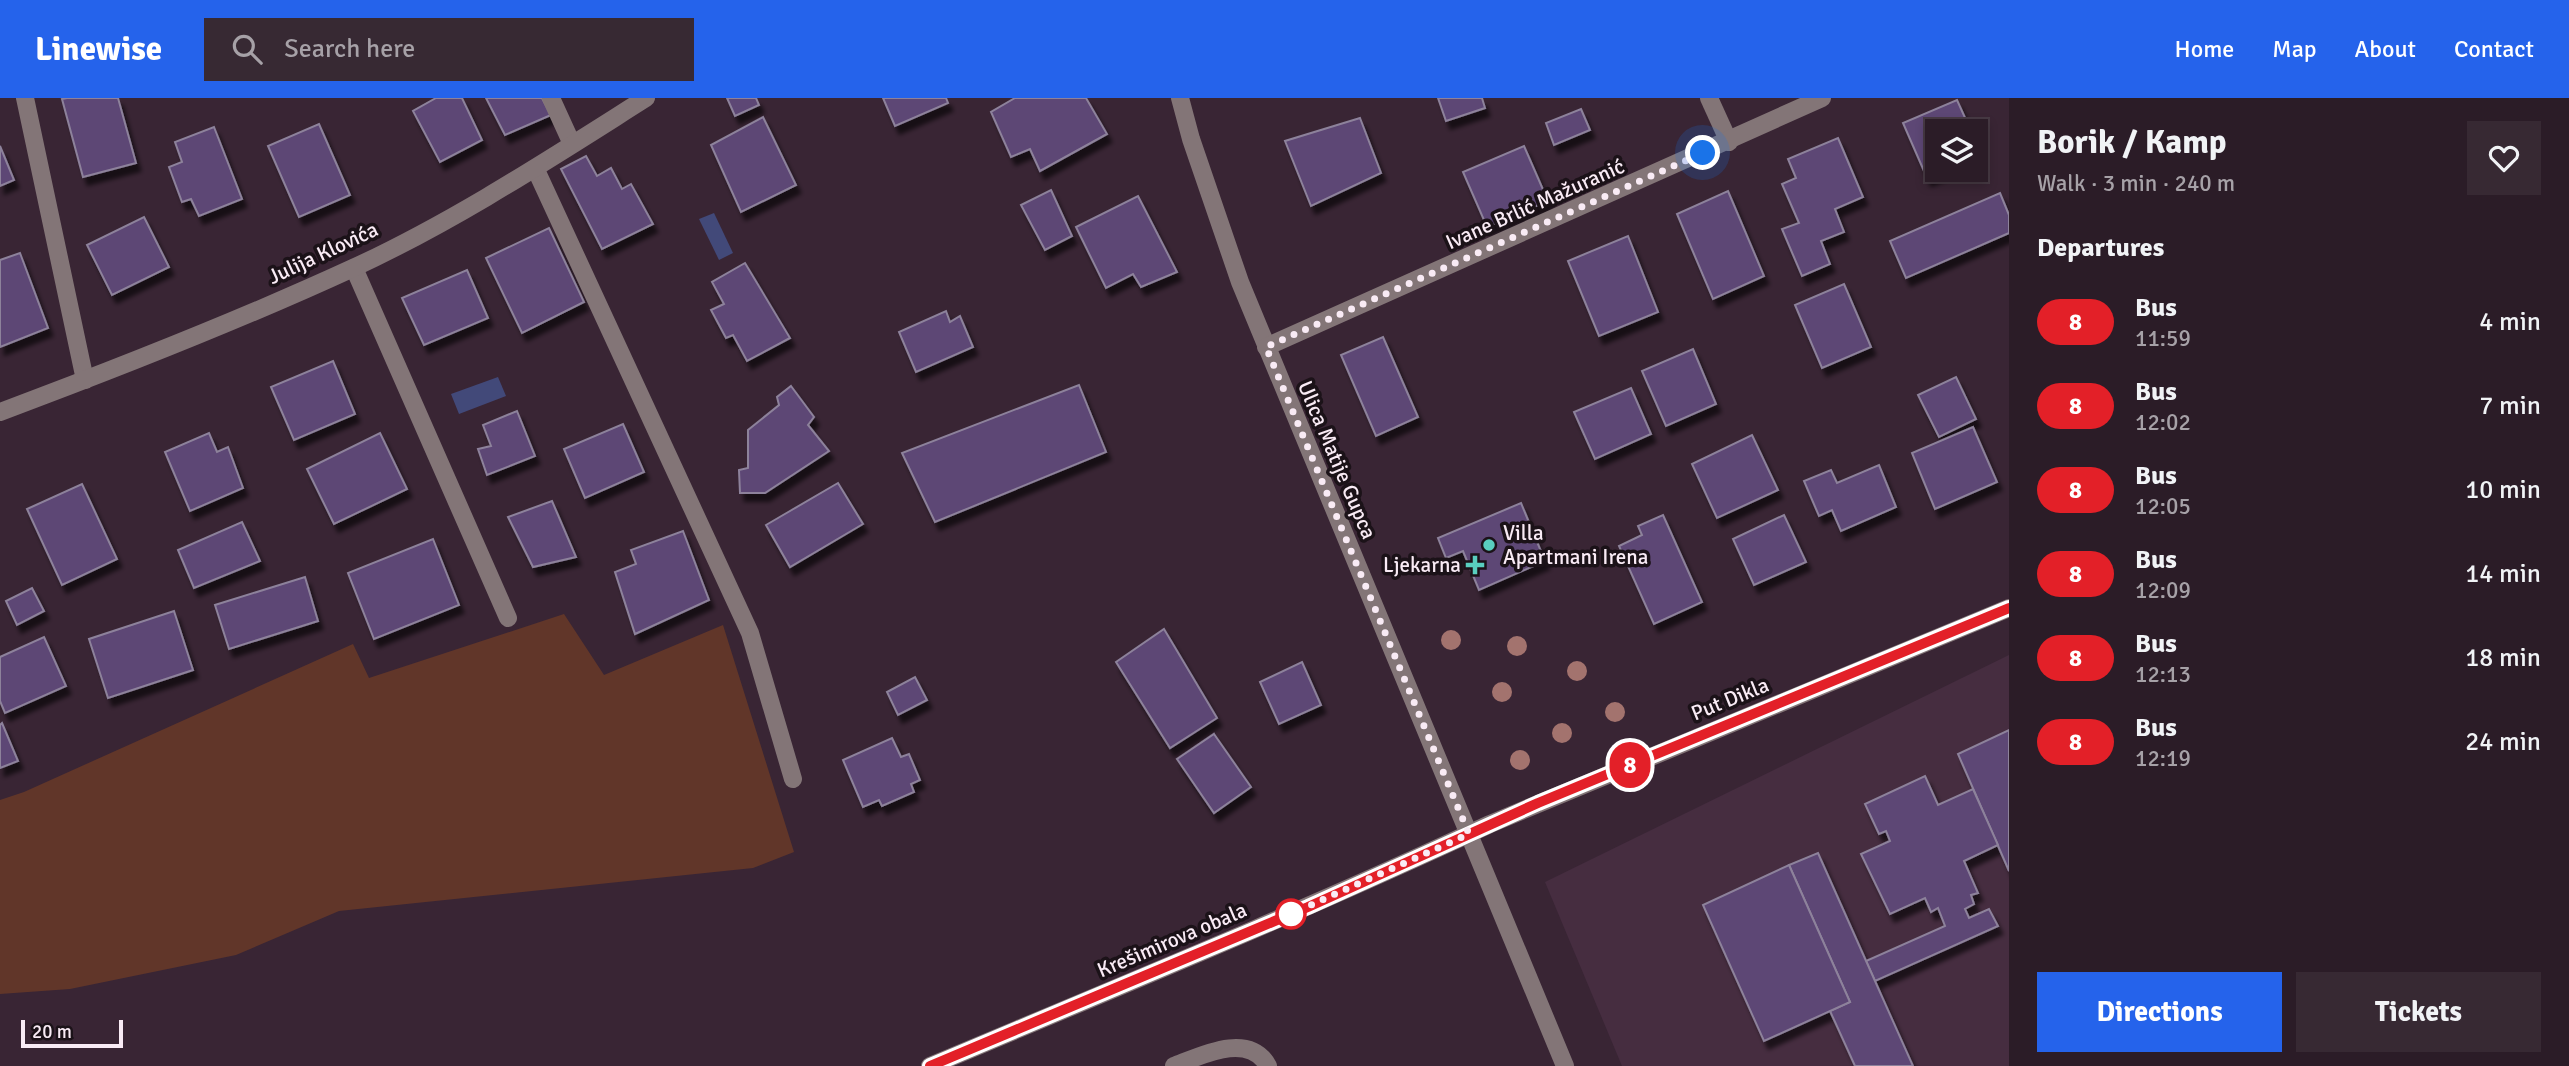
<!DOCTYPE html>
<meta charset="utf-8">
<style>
:root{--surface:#2b1c27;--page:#372933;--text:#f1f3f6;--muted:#a6a1a7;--line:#473a44;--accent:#2563eb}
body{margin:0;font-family:Signika,sans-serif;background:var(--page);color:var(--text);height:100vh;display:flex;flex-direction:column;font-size:26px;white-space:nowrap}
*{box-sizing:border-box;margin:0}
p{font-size:23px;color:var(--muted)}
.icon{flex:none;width:38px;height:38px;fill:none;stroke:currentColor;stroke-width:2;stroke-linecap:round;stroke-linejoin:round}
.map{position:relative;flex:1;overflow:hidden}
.sheet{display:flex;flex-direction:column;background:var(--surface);width:560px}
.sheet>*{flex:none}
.badge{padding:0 14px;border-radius:23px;font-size:24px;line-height:46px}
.fabs{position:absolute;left:1925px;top:21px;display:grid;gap:14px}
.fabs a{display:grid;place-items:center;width:63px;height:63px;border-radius:0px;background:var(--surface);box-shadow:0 4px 10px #0003,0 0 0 2px var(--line);font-size:35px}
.scale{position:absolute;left:21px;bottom:18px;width:102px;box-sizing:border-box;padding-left:7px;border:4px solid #f9ebf5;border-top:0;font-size:19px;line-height:24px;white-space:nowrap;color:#f9ebf5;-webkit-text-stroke:5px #1b1218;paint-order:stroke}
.you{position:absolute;width:35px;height:35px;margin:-18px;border:5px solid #fff;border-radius:50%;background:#1a73e8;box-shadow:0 0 0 10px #1a73e833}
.map>.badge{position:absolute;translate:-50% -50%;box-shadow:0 0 0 4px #fff}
h2{padding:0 28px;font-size:26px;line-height:63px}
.round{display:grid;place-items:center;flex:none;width:74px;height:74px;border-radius:0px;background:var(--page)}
.head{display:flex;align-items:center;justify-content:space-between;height:119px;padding:0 28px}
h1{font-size:33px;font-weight:800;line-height:52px}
.button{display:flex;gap:14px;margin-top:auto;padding:14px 28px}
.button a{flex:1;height:80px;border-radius:0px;background:var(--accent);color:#fff;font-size:28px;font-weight:800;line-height:80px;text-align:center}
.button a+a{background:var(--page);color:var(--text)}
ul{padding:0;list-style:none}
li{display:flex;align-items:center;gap:21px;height:84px;padding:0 28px}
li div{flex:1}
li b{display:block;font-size:26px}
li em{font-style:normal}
li .badge{min-width:77px;font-weight:700;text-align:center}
header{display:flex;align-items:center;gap:42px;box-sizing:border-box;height:98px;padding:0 35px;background:var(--accent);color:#fff}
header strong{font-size:33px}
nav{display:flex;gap:38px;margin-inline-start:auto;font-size:24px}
.search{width:490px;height:63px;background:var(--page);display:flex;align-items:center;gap:18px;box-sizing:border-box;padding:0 24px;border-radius:0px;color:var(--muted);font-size:26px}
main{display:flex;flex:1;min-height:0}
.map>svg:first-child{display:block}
</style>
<header>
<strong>Linewise</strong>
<div class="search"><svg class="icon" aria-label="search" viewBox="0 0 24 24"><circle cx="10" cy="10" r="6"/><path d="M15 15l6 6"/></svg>Search here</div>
<nav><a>Home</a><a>Map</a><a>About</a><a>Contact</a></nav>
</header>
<main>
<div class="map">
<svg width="2009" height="968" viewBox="0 0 2009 968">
<defs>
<filter id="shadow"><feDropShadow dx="4.5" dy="8" stdDeviation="2" flood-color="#0009"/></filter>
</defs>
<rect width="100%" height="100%" fill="#392534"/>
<path fill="#462d40" d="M2009 557V968H1622L1545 784Z"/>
<path fill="#613629" d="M564 516 604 577 723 527 794 754 753 770 339 813 236 857 70 891 0 896V702L24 694 353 546 369 580Z"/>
<g fill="#424979">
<path d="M714 115 733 155 719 162 699 121Z"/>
<path d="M498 279 506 298 459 316 451 296Z"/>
</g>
<g fill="#5d4675" stroke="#8d829b" stroke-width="2" filter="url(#shadow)">
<path d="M67 0H118L136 65 83 79 62 1Z"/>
<path d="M436 0H462L482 42 440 64 413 13Z"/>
<path d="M486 0H542L551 17 505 37Z"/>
<path d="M727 0H756L759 7 735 18Z"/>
<path d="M883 0H946L948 5 895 28Z"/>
<path d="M1015 0H1086L1107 36 1040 73 1030 51 1011 59 991 14Z"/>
<path d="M1438 0H1482L1485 10 1446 23Z"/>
<path d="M1957 2 1971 33H1937V72H1947L1927 80 1903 25Z"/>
<path d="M1581 11 1590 32 1554 47 1546 25Z"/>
<path d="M763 19 796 87 741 114 711 47Z"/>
<path d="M1360 20 1381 75 1311 108 1285 43Z"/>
<path d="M319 26 350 97 299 119 268 48Z"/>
<path d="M214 29 242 101 199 118 191 101 182 104 169 69 182 64 175 44Z"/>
<path d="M1838 40 1863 99 1835 111 1844 134 1821 143 1830 166 1802 178 1782 131 1799 125 1782 86 1796 80 1788 61Z"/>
<path d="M0 48 14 82 0 88Z"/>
<path d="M1524 48 1548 103 1487 129 1463 74Z"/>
<path d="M586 58 597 78 611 70 622 91 631 86 653 126 602 151 561 71Z"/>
<path d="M1051 92 1072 138 1045 152 1021 107Z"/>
<path d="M1728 93 1764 178 1713 201 1677 116Z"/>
<path d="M2000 95 2009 117V135L1906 180 1890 143Z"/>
<path d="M1138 98 1177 174 1141 189 1133 176 1106 190 1076 129Z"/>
<path d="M144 119 169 169 112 197 87 147Z"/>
<path d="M549 130 584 204 522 235 486 160Z"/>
<path d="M1628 138 1658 214 1599 238 1568 163Z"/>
<path d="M20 155 48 230 0 249V162Z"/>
<path d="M745 165 790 240 747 263 733 237 726 240 711 212 724 206 712 184Z"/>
<path d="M467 172 488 220 424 247 402 200Z"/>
<path d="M1844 186 1871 249 1822 270 1795 207Z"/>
<path d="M946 213 950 224 960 218 973 249 916 274 899 234Z"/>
<path d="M1383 239 1418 319 1376 338 1341 257Z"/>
<path d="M1693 251 1716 306 1666 328 1642 273Z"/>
<path d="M333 263 355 316 294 342 271 289Z"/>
<path d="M1956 279 1976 321 1939 339 1918 297Z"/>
<path d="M1079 287 1106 354 935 424 902 355Z"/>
<path d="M791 288 814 319 808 327 829 353 765 395H740L739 372 748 370V332L779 307 777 299Z"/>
<path d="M1631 290 1651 336 1595 361 1574 314Z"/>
<path d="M517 313 535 358 487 377 478 351 491 348 483 327Z"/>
<path d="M623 326 644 374 585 400 564 351Z"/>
<path d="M1973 329 1997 384 1935 411 1912 355Z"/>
<path d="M209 335 217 354 228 349 243 390 190 413 165 354Z"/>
<path d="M380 335 407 391 334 426 307 371Z"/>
<path d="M1752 337 1778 392 1717 420 1692 366Z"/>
<path d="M1879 367 1896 409 1841 433 1832 412 1819 418 1804 383 1831 372 1837 385Z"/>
<path d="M838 385 863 426 790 469 766 427Z"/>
<path d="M82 386 117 461 62 487 27 411Z"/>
<path d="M552 403 576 459 533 469 508 419Z"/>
<path d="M1521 405 1545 463 1479 492 1463 453 1446 460 1438 440Z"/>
<path d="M1663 417 1702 504 1654 526 1619 448 1642 437 1638 428Z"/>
<path d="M1784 417 1806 464 1754 487 1733 441Z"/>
<path d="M242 424 260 463 194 490 178 452Z"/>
<path d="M683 433 709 502 635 536 615 474 636 466 631 452Z"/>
<path d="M433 441 459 507 374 541 348 475Z"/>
<path d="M305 479 318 523 229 551 215 507Z"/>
<path d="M32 490 44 513 17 527 6 503Z"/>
<path d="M174 513 193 572 108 600 89 541Z"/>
<path d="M1164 531 1217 620 1170 650 1116 564Z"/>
<path d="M44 539 66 588 5 615 0 603V559Z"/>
<path d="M1302 564 1321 607 1279 626 1260 584Z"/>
<path d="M915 579 927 602 898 617 887 594Z"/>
<path d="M2 625 18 663 0 670V627Z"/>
<path d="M2009 632V773L1958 656Z"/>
<path d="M1214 636 1251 689 1214 715 1177 661Z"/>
<path d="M892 640 901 659 909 656 920 682 911 686 914 694 882 708 879 702 863 709 843 662Z"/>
<path d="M1925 678 1938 707 1973 691 1998 747 1964 763 1978 795 1971 797 1974 806 1965 811 1969 820 1989 811 1998 828 1875 883 1866 863 1945 828 1938 810 1931 814 1925 800 1890 816 1861 756 1890 743 1886 733 1879 736 1865 706Z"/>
<path d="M1818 755 1875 883 1913 968H1855L1830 913 1850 904 1789 767Z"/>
<path d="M1789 767 1850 904 1764 943 1703 807Z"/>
</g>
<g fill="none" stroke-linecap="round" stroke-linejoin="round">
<g stroke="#837577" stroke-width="18">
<path d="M25 0 85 282"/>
<path d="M551 0 572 46"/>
<path d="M1180 0 1191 41 1240 184 1565 968"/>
<path d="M1709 0 1729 44"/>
<path d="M536 72 750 535 793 681"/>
<path d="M354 170 508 520"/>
<path d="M1266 249 1822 0"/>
<path d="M0 314C118 270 238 223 353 170 455 123 551 60 646 0"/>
<path d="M930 968C1118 889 1306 812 1490 726L2009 510"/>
<path d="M1174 968C1200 958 1249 933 1268 968"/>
</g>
</g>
<g fill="#a3736e">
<circle cx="1451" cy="542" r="10"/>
<circle cx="1517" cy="548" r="10"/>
<circle cx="1577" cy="573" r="10"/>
<circle cx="1502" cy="594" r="10"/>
<circle cx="1615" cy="614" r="10"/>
<circle cx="1562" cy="635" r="10"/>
<circle cx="1520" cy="662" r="10"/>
</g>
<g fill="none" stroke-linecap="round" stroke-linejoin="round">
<defs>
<path id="line" d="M930 968 1308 809 1538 705 2009 510"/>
</defs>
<use href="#line" stroke="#fff" stroke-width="16"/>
<use href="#line" stroke="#e32028" stroke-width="10"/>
<path stroke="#f9ebf5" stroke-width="7" stroke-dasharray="0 12.6" d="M1291 816 1284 819 1469 736 1266 249 1703 55"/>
</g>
<g fill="#59cebf" stroke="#1b1218" stroke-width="2.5">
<circle cx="1489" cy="447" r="7"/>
<path d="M1471.5 456.5h7v7h7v7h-7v7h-7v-7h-7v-7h7z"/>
</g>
<circle fill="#fff" stroke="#e32028" stroke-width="3.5" cx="1291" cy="816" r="14"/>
<g text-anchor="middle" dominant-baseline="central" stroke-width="7" stroke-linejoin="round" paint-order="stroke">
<g font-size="21" fill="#f9ebf5" stroke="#1b1218">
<text transform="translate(1535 106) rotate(-24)">Ivane Brlić Mažuranić</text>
<text transform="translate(323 155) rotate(-25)">Julija Klovića</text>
<text transform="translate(1337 362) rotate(67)">Ulica Matije Gupca</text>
<text transform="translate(1730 601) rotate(-22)">Put Dikla</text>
<text transform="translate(1172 842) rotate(-23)">Krešimirova obala</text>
</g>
<g font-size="21" fill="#f9ebf5" stroke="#1b1218" text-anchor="start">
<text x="1503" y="435">Villa<tspan x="1503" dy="24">Apartmani Irena</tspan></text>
<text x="1461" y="467" text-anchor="end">Ljekarna</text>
</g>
</g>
</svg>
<div class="fabs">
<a><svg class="icon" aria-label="layers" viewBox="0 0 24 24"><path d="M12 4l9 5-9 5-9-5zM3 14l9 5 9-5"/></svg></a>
</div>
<div class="scale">20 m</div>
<div class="you" style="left:1703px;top:55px"></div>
<b class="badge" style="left:1630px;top:667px;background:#e32028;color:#fff">8</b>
</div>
<section class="sheet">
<div class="head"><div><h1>Borik / Kamp</h1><p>Walk · 3 min · 240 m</p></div><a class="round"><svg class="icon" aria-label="heart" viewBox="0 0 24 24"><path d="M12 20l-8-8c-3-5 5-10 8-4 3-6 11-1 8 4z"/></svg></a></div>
<h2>Departures</h2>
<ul>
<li><span class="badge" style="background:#e32028;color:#fff">8</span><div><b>Bus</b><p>11:59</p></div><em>4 min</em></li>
<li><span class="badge" style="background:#e32028;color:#fff">8</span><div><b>Bus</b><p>12:02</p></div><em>7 min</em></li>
<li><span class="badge" style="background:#e32028;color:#fff">8</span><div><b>Bus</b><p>12:05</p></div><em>10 min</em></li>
<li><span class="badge" style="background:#e32028;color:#fff">8</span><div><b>Bus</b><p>12:09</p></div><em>14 min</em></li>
<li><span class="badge" style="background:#e32028;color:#fff">8</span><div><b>Bus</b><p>12:13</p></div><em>18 min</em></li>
<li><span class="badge" style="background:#e32028;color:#fff">8</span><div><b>Bus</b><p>12:19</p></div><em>24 min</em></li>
</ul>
<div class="button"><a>Directions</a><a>Tickets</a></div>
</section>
</main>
